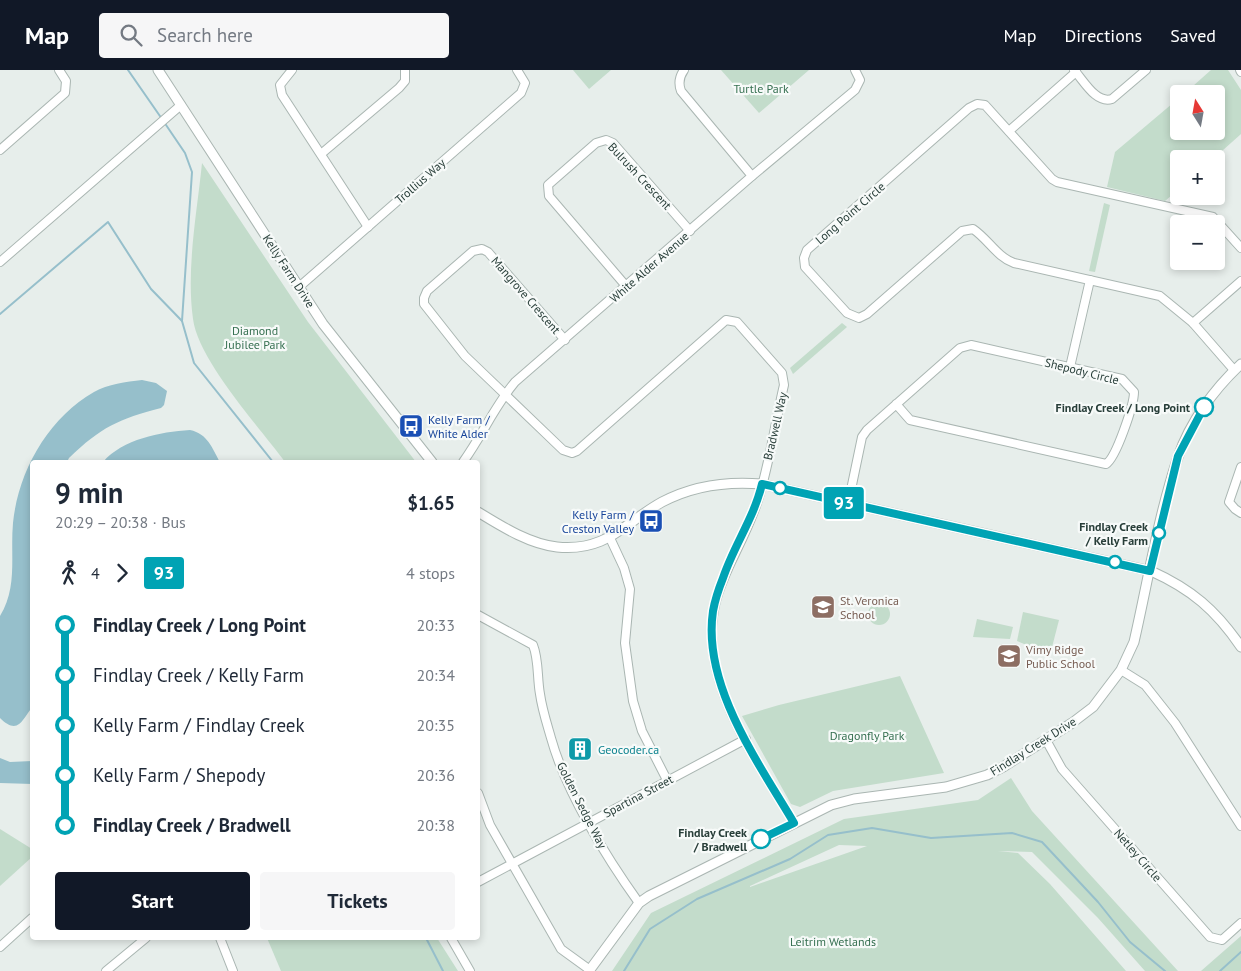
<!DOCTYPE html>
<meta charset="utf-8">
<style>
:root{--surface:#fff;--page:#f6f6f7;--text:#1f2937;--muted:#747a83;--accent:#111827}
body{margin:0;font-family:"PT Sans",sans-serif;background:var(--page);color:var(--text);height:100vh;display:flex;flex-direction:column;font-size:19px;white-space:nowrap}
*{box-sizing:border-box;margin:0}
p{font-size:16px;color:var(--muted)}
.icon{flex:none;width:28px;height:28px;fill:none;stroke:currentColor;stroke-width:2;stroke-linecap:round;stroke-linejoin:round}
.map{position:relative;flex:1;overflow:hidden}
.panel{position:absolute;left:30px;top:390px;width:450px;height:480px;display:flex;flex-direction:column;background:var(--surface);border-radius:5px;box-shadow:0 2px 8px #0003}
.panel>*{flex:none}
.badge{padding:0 10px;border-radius:4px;font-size:18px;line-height:32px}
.needle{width:32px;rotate:349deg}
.fabs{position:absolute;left:1170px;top:15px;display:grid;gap:10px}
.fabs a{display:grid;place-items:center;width:55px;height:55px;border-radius:5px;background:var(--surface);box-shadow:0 2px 8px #0003;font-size:25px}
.map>.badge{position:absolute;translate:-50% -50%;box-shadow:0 0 0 2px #fff}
.legs{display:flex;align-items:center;gap:8px;height:55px;padding:0 25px;font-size:16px}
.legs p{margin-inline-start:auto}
.summary{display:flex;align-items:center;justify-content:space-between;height:85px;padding:0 25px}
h1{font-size:28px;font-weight:800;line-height:38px}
.action{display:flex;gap:10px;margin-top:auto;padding:10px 25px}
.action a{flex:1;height:58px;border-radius:5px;background:var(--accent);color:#fff;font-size:20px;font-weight:800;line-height:58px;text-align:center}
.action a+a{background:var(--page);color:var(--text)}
ul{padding:0 25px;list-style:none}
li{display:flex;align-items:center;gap:18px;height:50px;font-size:19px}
li i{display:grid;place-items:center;width:8px;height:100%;margin:0 6px;background:currentColor}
li i::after{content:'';width:12px;height:12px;margin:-6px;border:4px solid;border-radius:50%;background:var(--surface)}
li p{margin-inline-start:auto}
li:first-child i{background:linear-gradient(#0000 50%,currentColor 0)}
li:last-child i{background:linear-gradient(currentColor 50%,#0000 0)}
header{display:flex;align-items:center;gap:30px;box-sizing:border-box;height:70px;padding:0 25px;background:var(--accent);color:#fff}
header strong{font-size:24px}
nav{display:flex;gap:28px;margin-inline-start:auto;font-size:18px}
.search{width:350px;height:45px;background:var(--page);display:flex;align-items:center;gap:12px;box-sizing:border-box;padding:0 18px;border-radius:5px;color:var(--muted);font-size:19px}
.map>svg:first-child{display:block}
</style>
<header>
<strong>Map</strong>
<div class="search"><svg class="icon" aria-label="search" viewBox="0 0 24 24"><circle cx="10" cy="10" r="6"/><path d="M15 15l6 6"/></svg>Search here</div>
<nav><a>Map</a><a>Directions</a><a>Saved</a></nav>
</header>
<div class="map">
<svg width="1241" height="901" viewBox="0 0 1241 901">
<rect width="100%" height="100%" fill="#e7eeeb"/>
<g fill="#c3dccb" fill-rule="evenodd">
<path d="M573 0H611L589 19Z"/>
<path d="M721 0H809L759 43Z"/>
<path d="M1211 0H1228L1241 20V64L1213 89H1179V119L1165 131 1107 117 1115 82 1179 28V61H1216V24H1184Z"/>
<path d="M202 93 308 252 416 392H285C260 358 198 290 193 249 186 199 197 143 202 93Z"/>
<path d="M1104 133 1110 135 1095 202 1089 201Z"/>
<path d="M842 253 847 257 793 304 790 298Z"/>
<circle cx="879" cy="544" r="11"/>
<path d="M1023 542 1059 550 1050 585 1017 571Z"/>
<path d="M977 549 1013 557 1010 569 973 567Z"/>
<path d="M900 606 944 703 833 721 800 737 791 734 742 646 779 635Z"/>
<path d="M1011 708 1032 741 1178 901H1145L1098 848 1032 782 998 781 1018 783 1050 814 1126 901H612L651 843 844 749 978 730ZM839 775 867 776 750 817V816Z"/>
<path d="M0 759 32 779V787L0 816Z"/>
<path d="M1241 866V901H1201Z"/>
<path d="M267 868H437L458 901H281Z"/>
</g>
<g fill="#96bfcb">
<path d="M142 310 156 313 167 321 164 335 161 338C119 349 101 357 69 388L67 392H32V638C23 647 19 667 0 648V546C18 517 10 485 13 453 18 402 48 348 94 322 108 314 126 312 142 310Z"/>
<path d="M190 360C208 364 212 378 220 392H103C123 369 160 362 190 360Z"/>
<path d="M0 688 10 692 32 691V714L0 713Z"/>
</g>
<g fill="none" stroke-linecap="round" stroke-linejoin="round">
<g stroke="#96bfcb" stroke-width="2">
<path d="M128 0 162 49"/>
<path d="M164 52 185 83 192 102 182 251 194 293 273 392"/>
<path d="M0 244 108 152 151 219 182 251"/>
<path d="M426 868 443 901"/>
<path d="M624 901 650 859 697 829 790 789 828 765 872 758 931 768 1012 763 1042 772 1098 832 1130 872 1165 901"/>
<path d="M1220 901 1241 882"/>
</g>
<defs>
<g id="minor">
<path d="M292 0 280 15 282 25 368 157"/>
<path d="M684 0C679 7 678 13 681 21L752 106"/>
<path d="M1074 0C1084 11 1096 34 1112 29L1146 0"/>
<path d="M1240 0 1241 2"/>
<path d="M1009 61 1076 2"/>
<path d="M0 80 65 23 66 11 59 0"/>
<path d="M321 84 399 18 405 11V0"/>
<path d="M0 192 181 35"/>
<path d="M626 216 549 126 548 115 596 73 606 70 613 73 690 161"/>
<path d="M299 217 521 23 525 13 517 0"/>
<path d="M1193 253 1241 211"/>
<path d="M565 270 488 182 482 179 473 181 427 221 424 228V234L465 286 563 380 572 383 577 381 726 250 737 252 782 303 784 315C775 353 769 397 757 433 737 493 701 523 715 594 727 651 764 703 794 753"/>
<path d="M1070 297 1090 210"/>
<path d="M1234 300 1193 253 1160 226 1014 193C997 187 988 169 973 159L962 161 867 244 859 248 847 243 805 197 804 188 807 180 969 38 977 34 985 35 1052 109 1057 112 1213 147 1241 178"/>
<path d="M463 392C482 366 494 337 515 312L752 106 855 20 860 10 855 0"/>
<path d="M1241 397 1229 432 1235 439 1241 443"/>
<path d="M848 434 862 367 867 360 960 278 971 275 1122 309 1134 322C1134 335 1116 388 1106 394L910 350 896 334"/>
<path d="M610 468 624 498 630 519 625 573 633 631 642 661 667 710"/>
<path d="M478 545 533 575C539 590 537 608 540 624 542 639 547 654 551 668 566 722 606 787 639 833"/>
<path d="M1121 600 1145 615 1175 653 1241 756"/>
<path d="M1046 670 1062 699 1210 867 1222 870 1241 853"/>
<path d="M478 723 490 755 561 879 590 900"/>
<path d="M478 812 746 669"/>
<path d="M220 868 233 901"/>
<path d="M451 868 470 901"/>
<path d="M0 877 32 848"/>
<path d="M106 901 146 868"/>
</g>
<g id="tertiary">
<path d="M158 0 323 254 432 392"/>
<path d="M478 442C501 456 529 474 557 477 607 482 624 453 662 432 694 415 727 411 762 414L1151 501C1191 519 1216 540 1241 577"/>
<path d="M589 901 639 833 649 826 831 735 854 729 946 717 987 705 1003 697 1072 653 1093 637 1121 600 1134 572C1148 511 1158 447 1178 387 1190 352 1214 319 1241 294"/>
</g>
</defs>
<use href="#minor" stroke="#aab6b2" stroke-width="10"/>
<use href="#tertiary" stroke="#aab6b2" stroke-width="11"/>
<use href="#minor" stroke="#fff" stroke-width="8"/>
<use href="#tertiary" stroke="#fff" stroke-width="9"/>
</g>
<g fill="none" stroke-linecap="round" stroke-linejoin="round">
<defs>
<path id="line-1" d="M761 769 794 753C758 692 702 615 713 541 715 530 719 518 723 508 734 475 754 448 762 414L1150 501 1178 386 1204 337"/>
</defs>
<use href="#line-1" stroke="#fff" stroke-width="11"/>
<use href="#line-1" stroke="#00a3b4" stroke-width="8"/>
</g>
<defs>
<symbol id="bus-square" viewBox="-11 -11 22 22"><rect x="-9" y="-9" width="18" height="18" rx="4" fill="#1a4fb4" stroke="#f7faf9"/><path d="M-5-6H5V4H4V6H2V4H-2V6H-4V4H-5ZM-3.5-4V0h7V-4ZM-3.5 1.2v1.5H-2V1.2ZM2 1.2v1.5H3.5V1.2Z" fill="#fff"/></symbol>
<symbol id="school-square" viewBox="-11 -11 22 22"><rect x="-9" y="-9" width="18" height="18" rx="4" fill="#8d6e63" stroke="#f7faf9"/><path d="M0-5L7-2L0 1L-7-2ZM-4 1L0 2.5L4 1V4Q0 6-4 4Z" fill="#fff"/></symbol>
<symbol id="building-square" viewBox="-11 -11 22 22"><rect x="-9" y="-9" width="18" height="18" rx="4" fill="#0f9aa8" stroke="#f7faf9"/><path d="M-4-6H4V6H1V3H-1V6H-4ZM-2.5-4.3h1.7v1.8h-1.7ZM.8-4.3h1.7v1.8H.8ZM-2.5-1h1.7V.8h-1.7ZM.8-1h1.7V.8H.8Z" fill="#fff"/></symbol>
</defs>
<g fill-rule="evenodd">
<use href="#bus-square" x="397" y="342" width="28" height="28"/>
<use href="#bus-square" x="637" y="437" width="28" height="28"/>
<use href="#school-square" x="809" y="523" width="28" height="28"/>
<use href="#school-square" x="995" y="572" width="28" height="28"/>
<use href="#building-square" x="566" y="665" width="28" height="28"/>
</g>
<g fill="#fff" stroke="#00a3b4" stroke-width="2.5">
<circle cx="1204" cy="337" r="9"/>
<circle cx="780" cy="418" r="6"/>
<circle cx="1159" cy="463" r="6"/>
<circle cx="1115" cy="492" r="6"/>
<circle cx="761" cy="769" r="9"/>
</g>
<g text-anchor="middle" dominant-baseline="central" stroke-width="4.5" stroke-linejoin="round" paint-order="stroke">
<g font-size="12" fill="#367051" stroke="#f7faf9">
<text x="761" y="18">Turtle Park</text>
<text x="255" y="260">Diamond<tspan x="255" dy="14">Jubilee Park</tspan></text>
<text x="867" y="665">Dragonfly Park</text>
<text x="833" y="871">Leitrim Wetlands</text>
</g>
<g font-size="12" fill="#283e39" stroke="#f7faf9">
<text transform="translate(640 106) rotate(47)">Bulrush Crescent</text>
<text transform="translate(420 111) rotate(-41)">Trollius Way</text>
<text transform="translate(850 143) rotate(-41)">Long Point Circle</text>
<text transform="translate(649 197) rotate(-41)">White Alder Avenue</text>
<text transform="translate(289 201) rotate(57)">Kelly Farm Drive</text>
<text transform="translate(526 225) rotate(49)">Mangrove Crescent</text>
<text transform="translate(1082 301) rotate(14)">Shepody Circle</text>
<text transform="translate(775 356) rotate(-77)">Bradwell Way</text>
<text transform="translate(1033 676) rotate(-32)">Findlay Creek Drive</text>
<text transform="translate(638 726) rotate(-28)">Spartina Street</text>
<text transform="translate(582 735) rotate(63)">Golden Sedge Way</text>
<text transform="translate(1138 785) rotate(49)">Netley Circle</text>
</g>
<g font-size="12" font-weight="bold" fill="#283e39" stroke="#f7faf9" text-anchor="end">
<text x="1190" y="337">Findlay Creek / Long Point</text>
<text x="1148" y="456">Findlay Creek<tspan x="1148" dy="14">/ Kelly Farm</tspan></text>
<text x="747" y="762">Findlay Creek<tspan x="747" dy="14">/ Bradwell</tspan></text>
</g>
<g font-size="12" fill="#164399" stroke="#f7faf9" text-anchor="start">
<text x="428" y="349">Kelly Farm /<tspan x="428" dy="14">White Alder</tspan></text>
<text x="634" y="444" text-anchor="end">Kelly Farm /<tspan x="634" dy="14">Creston Valley</tspan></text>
</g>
<g font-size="12" fill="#785e54" stroke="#f7faf9" text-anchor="start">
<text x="840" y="530">St. Veronica<tspan x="840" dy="14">School</tspan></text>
<text x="1026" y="579">Vimy Ridge<tspan x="1026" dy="14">Public School</tspan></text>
</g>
<g font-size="12" fill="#0d838f" stroke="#f7faf9" text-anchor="start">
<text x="598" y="679">Geocoder.ca</text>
</g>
</g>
</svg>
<div class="fabs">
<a><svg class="needle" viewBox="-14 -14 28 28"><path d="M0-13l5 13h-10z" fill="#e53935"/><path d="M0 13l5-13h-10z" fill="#747a83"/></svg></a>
<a>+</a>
<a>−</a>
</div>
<b class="badge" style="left:844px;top:433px;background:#00a3b4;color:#fff">93</b>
<section class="panel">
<div class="summary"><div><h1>9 min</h1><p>20:29 – 20:38 · Bus</p></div><b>$1.65</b></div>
<div class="legs"><svg class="icon" aria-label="walk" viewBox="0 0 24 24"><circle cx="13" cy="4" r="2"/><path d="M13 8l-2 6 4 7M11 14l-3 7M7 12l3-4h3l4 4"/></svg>4<svg class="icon" aria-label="forward" viewBox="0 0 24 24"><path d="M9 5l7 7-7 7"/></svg><b class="badge" style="background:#00a3b4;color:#fff">93</b><p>4 stops</p></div>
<ul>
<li><i style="color:#00a3b4"></i><b>Findlay Creek / Long Point</b><p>20:33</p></li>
<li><i style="color:#00a3b4"></i><span>Findlay Creek / Kelly Farm</span><p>20:34</p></li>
<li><i style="color:#00a3b4"></i><span>Kelly Farm / Findlay Creek</span><p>20:35</p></li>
<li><i style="color:#00a3b4"></i><span>Kelly Farm / Shepody</span><p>20:36</p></li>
<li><i style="color:#00a3b4"></i><b>Findlay Creek / Bradwell</b><p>20:38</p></li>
</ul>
<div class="action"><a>Start</a><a>Tickets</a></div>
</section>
</div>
